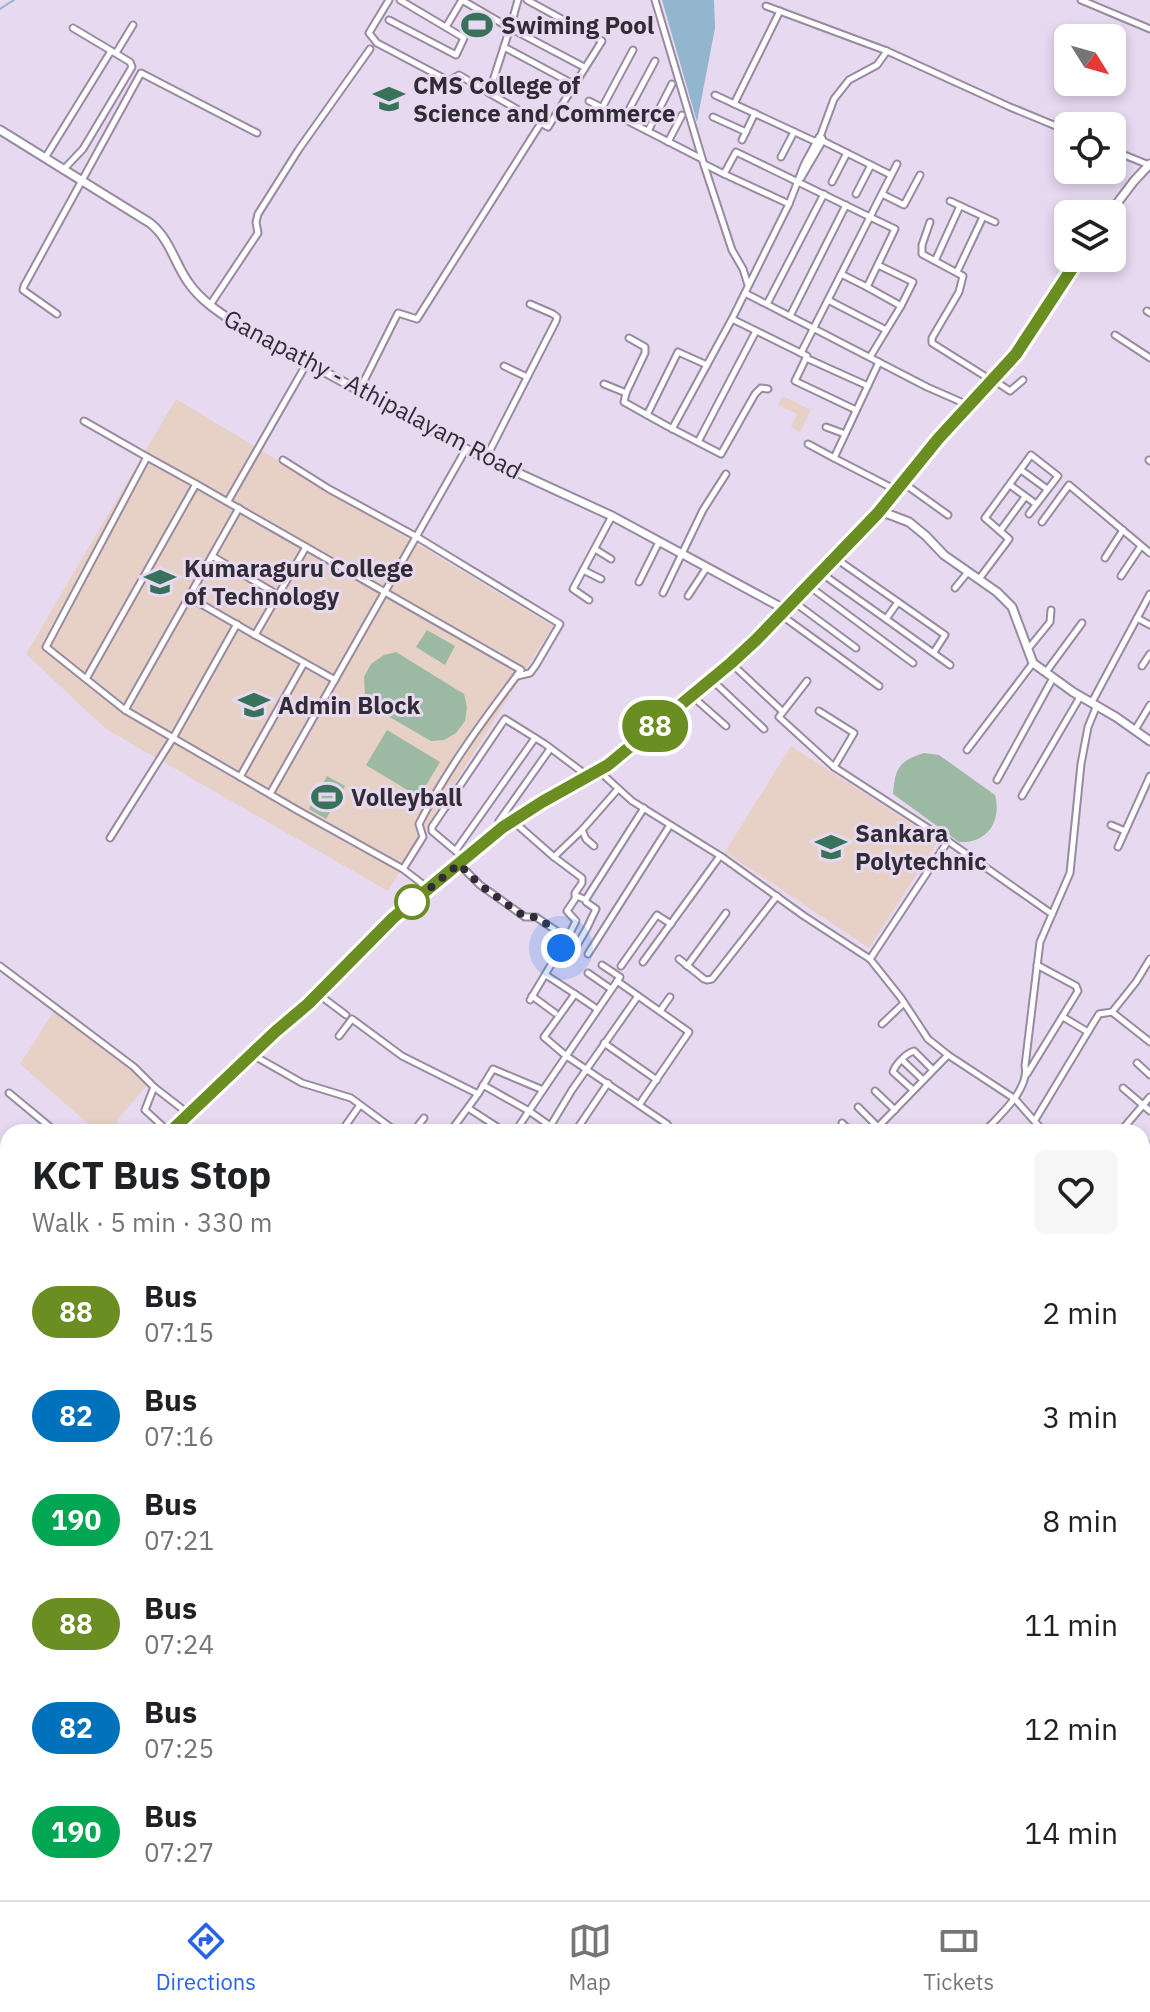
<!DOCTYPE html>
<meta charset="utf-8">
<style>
:root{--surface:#fff;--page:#f6f6f6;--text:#202124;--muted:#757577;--line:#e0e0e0;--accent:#2563eb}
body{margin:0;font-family:"IBM Plex Sans",sans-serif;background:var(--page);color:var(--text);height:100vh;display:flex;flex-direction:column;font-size:30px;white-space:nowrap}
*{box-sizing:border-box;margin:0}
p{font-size:26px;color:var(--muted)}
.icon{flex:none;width:44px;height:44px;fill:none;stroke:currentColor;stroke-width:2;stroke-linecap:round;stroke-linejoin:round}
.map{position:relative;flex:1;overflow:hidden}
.panel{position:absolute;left:0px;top:1124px;width:1150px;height:776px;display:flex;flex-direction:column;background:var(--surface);border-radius:24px 24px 0 0;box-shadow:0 4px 12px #0003}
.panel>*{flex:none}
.badge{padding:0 16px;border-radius:26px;font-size:28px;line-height:52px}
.needle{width:52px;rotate:127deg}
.controls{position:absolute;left:1054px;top:24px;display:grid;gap:16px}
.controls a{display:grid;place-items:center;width:72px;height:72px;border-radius:12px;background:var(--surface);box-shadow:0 4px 12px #0003;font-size:40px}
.you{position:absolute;width:40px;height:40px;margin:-20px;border:6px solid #fff;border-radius:50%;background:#1a73e8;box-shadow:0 0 0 12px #1a73e833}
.map>.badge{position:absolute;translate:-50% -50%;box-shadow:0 0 0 4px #fff}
.round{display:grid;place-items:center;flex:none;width:84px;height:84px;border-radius:12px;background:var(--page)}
.headline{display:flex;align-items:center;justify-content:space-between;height:136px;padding:0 32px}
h1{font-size:38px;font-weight:800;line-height:60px}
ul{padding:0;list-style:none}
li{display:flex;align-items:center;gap:24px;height:104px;padding:0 32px}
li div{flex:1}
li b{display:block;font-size:30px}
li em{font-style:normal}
li .badge{min-width:88px;font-weight:700;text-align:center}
.dock{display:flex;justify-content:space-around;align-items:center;height:112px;border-top:2px solid var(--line);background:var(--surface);font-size:22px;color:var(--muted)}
.dock a{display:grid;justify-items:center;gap:4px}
.dock .current{color:var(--accent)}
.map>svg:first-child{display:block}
</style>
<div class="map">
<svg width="1150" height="1900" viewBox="0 0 1150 1900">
<rect width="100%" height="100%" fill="#e7d9f0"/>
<g fill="#e7d0c6">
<path d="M783 396 811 410 800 432 791 427 797 414 778 405Z"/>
<path d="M176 399 553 626 388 891 106 729 26 654Z"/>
<path d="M791 746 938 841 869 948 725 852Z"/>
<path d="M55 1010 150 1082 116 1121 127 1132H98L20 1064Z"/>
</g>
<g fill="#9cb9a3">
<path d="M427 630 455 646 445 665 416 647Z"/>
<path d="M396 652 464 694 467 707 465 721 456 733 444 740 431 741 374 708 365 696 364 677 371 664 384 655Z"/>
<path d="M387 730 440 762 419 797 366 765Z"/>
<path d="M924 753 939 755 995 795C1002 821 987 844 959 842L893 794C895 768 899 761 924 753Z"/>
<path d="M327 776 345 786 326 819 309 809Z"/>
</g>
<path fill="#93b6cf" d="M662 0H714L715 28 697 122Z"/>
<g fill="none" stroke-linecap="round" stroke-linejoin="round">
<path stroke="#93b6cf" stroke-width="2" d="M0 9 14 0"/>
<defs>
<g id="minor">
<path d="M389 0 369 33 377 43 449 81 459 75 489 93"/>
<path d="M518 0 510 28 582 66"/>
<path d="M527 0 602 41 548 127 541 123"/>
<path d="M655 0 704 165 732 250 743 269 748 285"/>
<path d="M1081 0 1150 29"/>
<path d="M766 6 887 51 1010 107 1068 131"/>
<path d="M389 20 456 55 464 38 400 0"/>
<path d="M446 27 462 0"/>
<path d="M504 47 575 85"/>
<path d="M116 53 133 25"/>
<path d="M715 95 814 141 817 140"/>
<path d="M589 101 702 159"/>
<path d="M734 104 780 11"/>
<path d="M602 108 633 50"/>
<path d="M713 117 746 132"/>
<path d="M624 119 655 61"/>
<path d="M648 131 672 84"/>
<path d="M820 137 834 99 849 80 877 65 887 51"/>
<path d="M742 140 755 113"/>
<path d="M823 141 891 175"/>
<path d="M668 142 682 115"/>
<path d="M1112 150 1149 165"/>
<path d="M781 157 794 132"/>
<path d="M45 158 111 51"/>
<path d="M704 164 724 174"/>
<path d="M63 170 83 149 132 67 130 62 73 28"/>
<path d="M801 178 822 142"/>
<path d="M832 182 847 153"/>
<path d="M856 194 871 165"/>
<path d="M882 194 904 205 920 175"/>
<path d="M950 201 995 222"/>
<path d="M789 204 804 165 817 141 819 143 823 141 822 138 819 137"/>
<path d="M930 222 922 245V254L963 276 959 292 932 338V343L991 380"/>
<path d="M935 261 960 206"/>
<path d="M878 265 913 282 901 306"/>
<path d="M957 272 983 217"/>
<path d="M841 274 867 287"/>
<path d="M745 293 927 387 968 405"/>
<path d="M828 300 886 330"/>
<path d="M767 304 824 194"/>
<path d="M210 305 258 233 256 222 258 214 299 149 370 49"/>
<path d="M1147 311 1150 313"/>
<path d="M57 314 23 290 24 286 141 73 257 133"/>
<path d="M790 316 846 205"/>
<path d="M1115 335 1150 358"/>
<path d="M629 338 645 347V353L626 393 624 402 667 426 721 454 755 394 761 388 768 389"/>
<path d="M801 353 870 217 895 229 867 287 901 306 870 357"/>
<path d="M806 358 868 386"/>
<path d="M504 366 527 377"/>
<path d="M992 379 1010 391 1023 380"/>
<path d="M604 384 626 393"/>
<path d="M359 391 398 313 417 319 541 123 489 93 510 28 462 0"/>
<path d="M856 410 795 381 807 356 732 319 789 204 724 174 736 152 870 217 897 164"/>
<path d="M647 415 678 352 707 365"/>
<path d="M84 421 147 457"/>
<path d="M826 427 845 434"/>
<path d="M672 429 732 319"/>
<path d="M698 442 756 331"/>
<path d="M808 444 834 458 879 362"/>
<path d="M486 458 556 321 557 317 553 314 530 304"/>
<path d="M834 458 896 490"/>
<path d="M283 460 329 489 417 537 560 624 536 665 530 673 517 676"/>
<path d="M1149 460 1150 461"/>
<path d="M1021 470 1047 489"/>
<path d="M902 482 948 515"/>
<path d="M1010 485 1036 504"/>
<path d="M228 501 307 363"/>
<path d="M1042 522 1069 485 1150 553"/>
<path d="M1000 531 1025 497"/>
<path d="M595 549 611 559"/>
<path d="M212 556 278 595"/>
<path d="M1105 558 1123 530"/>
<path d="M583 570 601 579"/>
<path d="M821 573 886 619 898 602 835 558"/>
<path d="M1121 576 1141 546"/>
<path d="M979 579 1009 539 985 518 1031 455 1058 476 1029 514"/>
<path d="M639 582 659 542"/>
<path d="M809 586 913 663"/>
<path d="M955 588 968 572"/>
<path d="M663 593 703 510 726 474"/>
<path d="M688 596 707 567"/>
<path d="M189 597 255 635 306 547"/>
<path d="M589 600 573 589 612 516"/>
<path d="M794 602 856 648"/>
<path d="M898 602 945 635 934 652"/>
<path d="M781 615 879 686"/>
<path d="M1137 618 1150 625"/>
<path d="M886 619 950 665"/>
<path d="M255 635 335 680"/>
<path d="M1028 649 1050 622 1051 610"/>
<path d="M731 663 782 711"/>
<path d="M1142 666 1150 654"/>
<path d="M1046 672 1082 623"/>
<path d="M86 679 46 647 147 457 196 484"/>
<path d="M712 680 764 729"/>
<path d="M807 681 779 717 834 767 948 841 870 959"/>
<path d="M692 696 726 726"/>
<path d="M1092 702 1150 594"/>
<path d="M125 710 239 508"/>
<path d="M819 711 854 733 834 767"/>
<path d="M1135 730 1150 705"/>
<path d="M967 750 1033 663"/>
<path d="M599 771 632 801 722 857 804 916 870 959 901 998 928 1039 948 1055 1015 1099 1044 1132"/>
<path d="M240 777 304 663"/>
<path d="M997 780 1053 678"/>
<path d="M270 794 466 449"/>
<path d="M1022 796 1080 697"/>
<path d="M513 821 554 857 582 830 618 789"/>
<path d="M1111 825 1125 831"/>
<path d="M503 827 499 821 550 749"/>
<path d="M582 830 586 839 594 846"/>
<path d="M110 838 173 738 237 624"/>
<path d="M948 841 1052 914"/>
<path d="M1118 847 1150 776"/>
<path d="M456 850 535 738"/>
<path d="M554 857 582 878V883L575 893V896"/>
<path d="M465 859 432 831V827L505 719 545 744 589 777"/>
<path d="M459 864 480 885 525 917H536L564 936 561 948 530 1000"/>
<path d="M403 869 423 837 419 824C447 769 484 719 521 670L196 484 86 679 125 710 297 810 403 869 429 889"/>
<path d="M586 900 577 896 567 911 576 921 563 947 570 952H573L587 928 596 909 586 902V899L644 808"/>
<path d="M588 954 670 825"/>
<path d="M679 959 704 979 707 980 712 979 777 896"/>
<path d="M643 962 720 856"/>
<path d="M0 966 134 1067 154 1087 145 1110 169 1132"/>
<path d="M621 966 657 915 671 924"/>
<path d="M687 966 726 913"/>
<path d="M588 973 611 989"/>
<path d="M546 975 575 994"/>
<path d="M617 981 689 1032 639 1105"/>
<path d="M318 994 346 1015"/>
<path d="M532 996 555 1013"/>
<path d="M597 1009 575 994 544 1037 565 1055 667 1124 671 1130 669 1132"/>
<path d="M660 1011 670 997"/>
<path d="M1112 1012 1150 1042"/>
<path d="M882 1024 904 1003"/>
<path d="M1088 1032 1099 1014 1112 1012 1136 982 1150 959"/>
<path d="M339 1036 352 1019 402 1056 478 1094"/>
<path d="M604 1043 657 1080"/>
<path d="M251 1054 302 1083 351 1098 397 1132"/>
<path d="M902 1060 923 1080"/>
<path d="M1137 1063 1150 1075"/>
<path d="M1027 1074 1078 991 1076 986 1037 965"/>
<path d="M483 1085 529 1111 559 1132"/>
<path d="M154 1087 190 1115"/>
<path d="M1123 1088 1150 1111"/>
<path d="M543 1090 620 977 602 965"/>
<path d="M913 1090 893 1072C895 1065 906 1053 914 1051L933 1070"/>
<path d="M875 1091 895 1110"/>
<path d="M9 1093 56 1132"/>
<path d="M858 1107 878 1127"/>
<path d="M468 1108 505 1132"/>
<path d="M1035 1120 1088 1032 1063 1017"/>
<path d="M842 1123 851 1132"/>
<path d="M551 1125 572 1090 638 996"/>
<path d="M341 1132 360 1105"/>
<path d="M413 1132 424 1118"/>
<path d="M450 1132 478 1094 493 1069 543 1090 515 1132"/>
<path d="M575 1132 608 1083"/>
<path d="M873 1132 948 1055"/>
<path d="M984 1132C999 1116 1030 1089 1025 1066L1040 942 1070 873 1081 764 1088 727 1097 705"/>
<path d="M1120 1132 1150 1097"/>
<path d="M1142 1140 1145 1142"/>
<path d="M1142 1165 1150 1172"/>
<path d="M1142 1267 1150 1274"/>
<path d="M1142 1364 1150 1354"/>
<path d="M0 1396 8 1401"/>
<path d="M0 1463 8 1453"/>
<path d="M0 1491 8 1498"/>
<path d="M0 1508 8 1498"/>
<path d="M1142 1509 1150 1497"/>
<path d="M0 1525H8"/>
<path d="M1142 1544 1150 1550"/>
<path d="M1142 1600 1150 1590"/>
<path d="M0 1618 8 1624"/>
<path d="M1142 1629 1150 1635"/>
<path d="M0 1656 8 1642"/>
<path d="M0 1724 8 1714"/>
<path d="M1142 1761 1150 1752"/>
<path d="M1142 1800 1150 1807"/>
<path d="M888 1892 900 1900"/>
<path d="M1078 1892 1087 1900"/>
<path d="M125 1900 129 1892"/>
<path d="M269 1900 274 1892"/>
<path d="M363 1900 369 1892"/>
<path d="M473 1900 478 1892"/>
<path d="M479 1900 482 1892"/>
<path d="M736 1900 741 1892"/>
<path d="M769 1900 775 1892"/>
<path d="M890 1900 895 1892"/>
<path d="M1050 1900 1056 1892"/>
</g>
<g id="major">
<path d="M0 130 150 223C170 239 174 262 188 282 200 300 220 313 237 324L466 449 612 516 786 610"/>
<path d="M1109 214 1134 181 1150 164"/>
<path d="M878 513 888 514 909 522 926 536 944 555 997 592 1012 607 1033 663 1073 692 1116 717 1150 741"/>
<path d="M170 1132 275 1032 308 1004 393 918 503 827 608 765 731 663 756 640 878 513 923 457 968 405 1016 354 1079 258"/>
<path d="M0 1279 8 1271"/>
</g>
</defs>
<use href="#minor" stroke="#988ba1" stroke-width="9"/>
<use href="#major" stroke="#988ba1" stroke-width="11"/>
<use href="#minor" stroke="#fff" stroke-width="5"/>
<use href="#major" stroke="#fff" stroke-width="7"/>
</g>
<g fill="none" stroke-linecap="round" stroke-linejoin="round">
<defs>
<path id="line" d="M170 1132 275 1032 308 1004 393 918 503 827 542 802 608 765 731 663 756 640 878 513 938 439 1016 354 1079 258"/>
</defs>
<use href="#line" stroke="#fff" stroke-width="18"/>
<use href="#line" stroke="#6b8e23" stroke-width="12"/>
<path stroke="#302b34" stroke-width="8" stroke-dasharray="0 14.4" d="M412 902 411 904 459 864 480 885 525 917H536L564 936 561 948"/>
</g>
<defs>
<symbol id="stadium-bare" viewBox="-9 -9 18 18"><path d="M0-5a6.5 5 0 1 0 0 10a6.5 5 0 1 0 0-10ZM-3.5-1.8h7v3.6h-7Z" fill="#38725b" stroke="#e7d9f0" stroke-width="2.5" paint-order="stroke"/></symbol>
<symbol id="university-bare" viewBox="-9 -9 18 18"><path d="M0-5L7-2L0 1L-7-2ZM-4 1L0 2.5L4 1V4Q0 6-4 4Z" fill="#38725b" stroke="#e7d9f0" stroke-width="2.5" paint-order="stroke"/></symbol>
</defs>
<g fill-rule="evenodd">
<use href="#stadium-bare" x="455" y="3" width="44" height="44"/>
<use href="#university-bare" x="367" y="77" width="44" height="44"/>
<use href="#university-bare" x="138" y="560" width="44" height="44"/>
<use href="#university-bare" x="232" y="683" width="44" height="44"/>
<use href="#stadium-bare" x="305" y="775" width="44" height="44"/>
<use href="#university-bare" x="809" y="825" width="44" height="44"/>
</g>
<circle fill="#fff" stroke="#6b8e23" stroke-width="4" cx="412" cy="902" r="16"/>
<g text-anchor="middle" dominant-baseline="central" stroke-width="6" stroke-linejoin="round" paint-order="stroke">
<g font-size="24" font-weight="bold" fill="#302b34" stroke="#e7d9f0" text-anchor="start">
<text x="501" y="25">Swiming Pool</text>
<text x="413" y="85">CMS College of<tspan x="413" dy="28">Science and Commerce</tspan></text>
<text x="184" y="568">Kumaraguru College<tspan x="184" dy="28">of Technology</tspan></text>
<text x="278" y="705">Admin Block</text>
<text x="351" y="797">Volleyball</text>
<text x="855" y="833">Sankara<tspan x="855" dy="28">Polytechnic</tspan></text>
</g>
<g font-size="24" fill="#302b34" stroke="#e7d9f0">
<text transform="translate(373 394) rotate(28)">Ganapathy - Athipalayam Road</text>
</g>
</g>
</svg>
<div class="controls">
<a><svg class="needle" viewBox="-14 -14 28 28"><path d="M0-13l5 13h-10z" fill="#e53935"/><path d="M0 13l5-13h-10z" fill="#757577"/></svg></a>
<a><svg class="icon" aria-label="locate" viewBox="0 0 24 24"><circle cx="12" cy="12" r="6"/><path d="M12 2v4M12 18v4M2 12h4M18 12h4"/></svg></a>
<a><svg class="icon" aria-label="layers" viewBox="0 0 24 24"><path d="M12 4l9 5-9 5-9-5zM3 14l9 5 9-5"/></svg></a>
</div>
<div class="you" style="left:561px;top:948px"></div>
<b class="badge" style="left:655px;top:726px;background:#6b8e23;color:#fff">88</b>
<section class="panel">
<div class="headline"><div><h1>KCT Bus Stop</h1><p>Walk · 5 min · 330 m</p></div><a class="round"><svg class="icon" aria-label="heart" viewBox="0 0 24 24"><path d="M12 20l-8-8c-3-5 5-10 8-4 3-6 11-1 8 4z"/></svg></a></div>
<ul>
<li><span class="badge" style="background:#6b8e23;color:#fff">88</span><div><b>Bus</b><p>07:15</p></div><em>2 min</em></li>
<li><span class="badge" style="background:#0072bc;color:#fff">82</span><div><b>Bus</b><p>07:16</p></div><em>3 min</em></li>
<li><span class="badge" style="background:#00a651;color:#fff">190</span><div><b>Bus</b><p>07:21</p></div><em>8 min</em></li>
<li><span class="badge" style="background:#6b8e23;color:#fff">88</span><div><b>Bus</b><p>07:24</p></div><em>11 min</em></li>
<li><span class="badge" style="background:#0072bc;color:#fff">82</span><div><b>Bus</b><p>07:25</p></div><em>12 min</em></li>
<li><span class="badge" style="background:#00a651;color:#fff">190</span><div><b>Bus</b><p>07:27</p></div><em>14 min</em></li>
</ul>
</section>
</div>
<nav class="dock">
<a class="current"><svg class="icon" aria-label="directions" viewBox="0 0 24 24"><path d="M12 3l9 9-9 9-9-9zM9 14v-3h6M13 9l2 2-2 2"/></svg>Directions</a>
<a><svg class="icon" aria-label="map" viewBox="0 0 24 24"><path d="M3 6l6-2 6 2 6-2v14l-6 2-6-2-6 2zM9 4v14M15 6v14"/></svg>Map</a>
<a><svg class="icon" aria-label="tickets" viewBox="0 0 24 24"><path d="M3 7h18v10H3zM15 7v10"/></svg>Tickets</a>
</nav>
